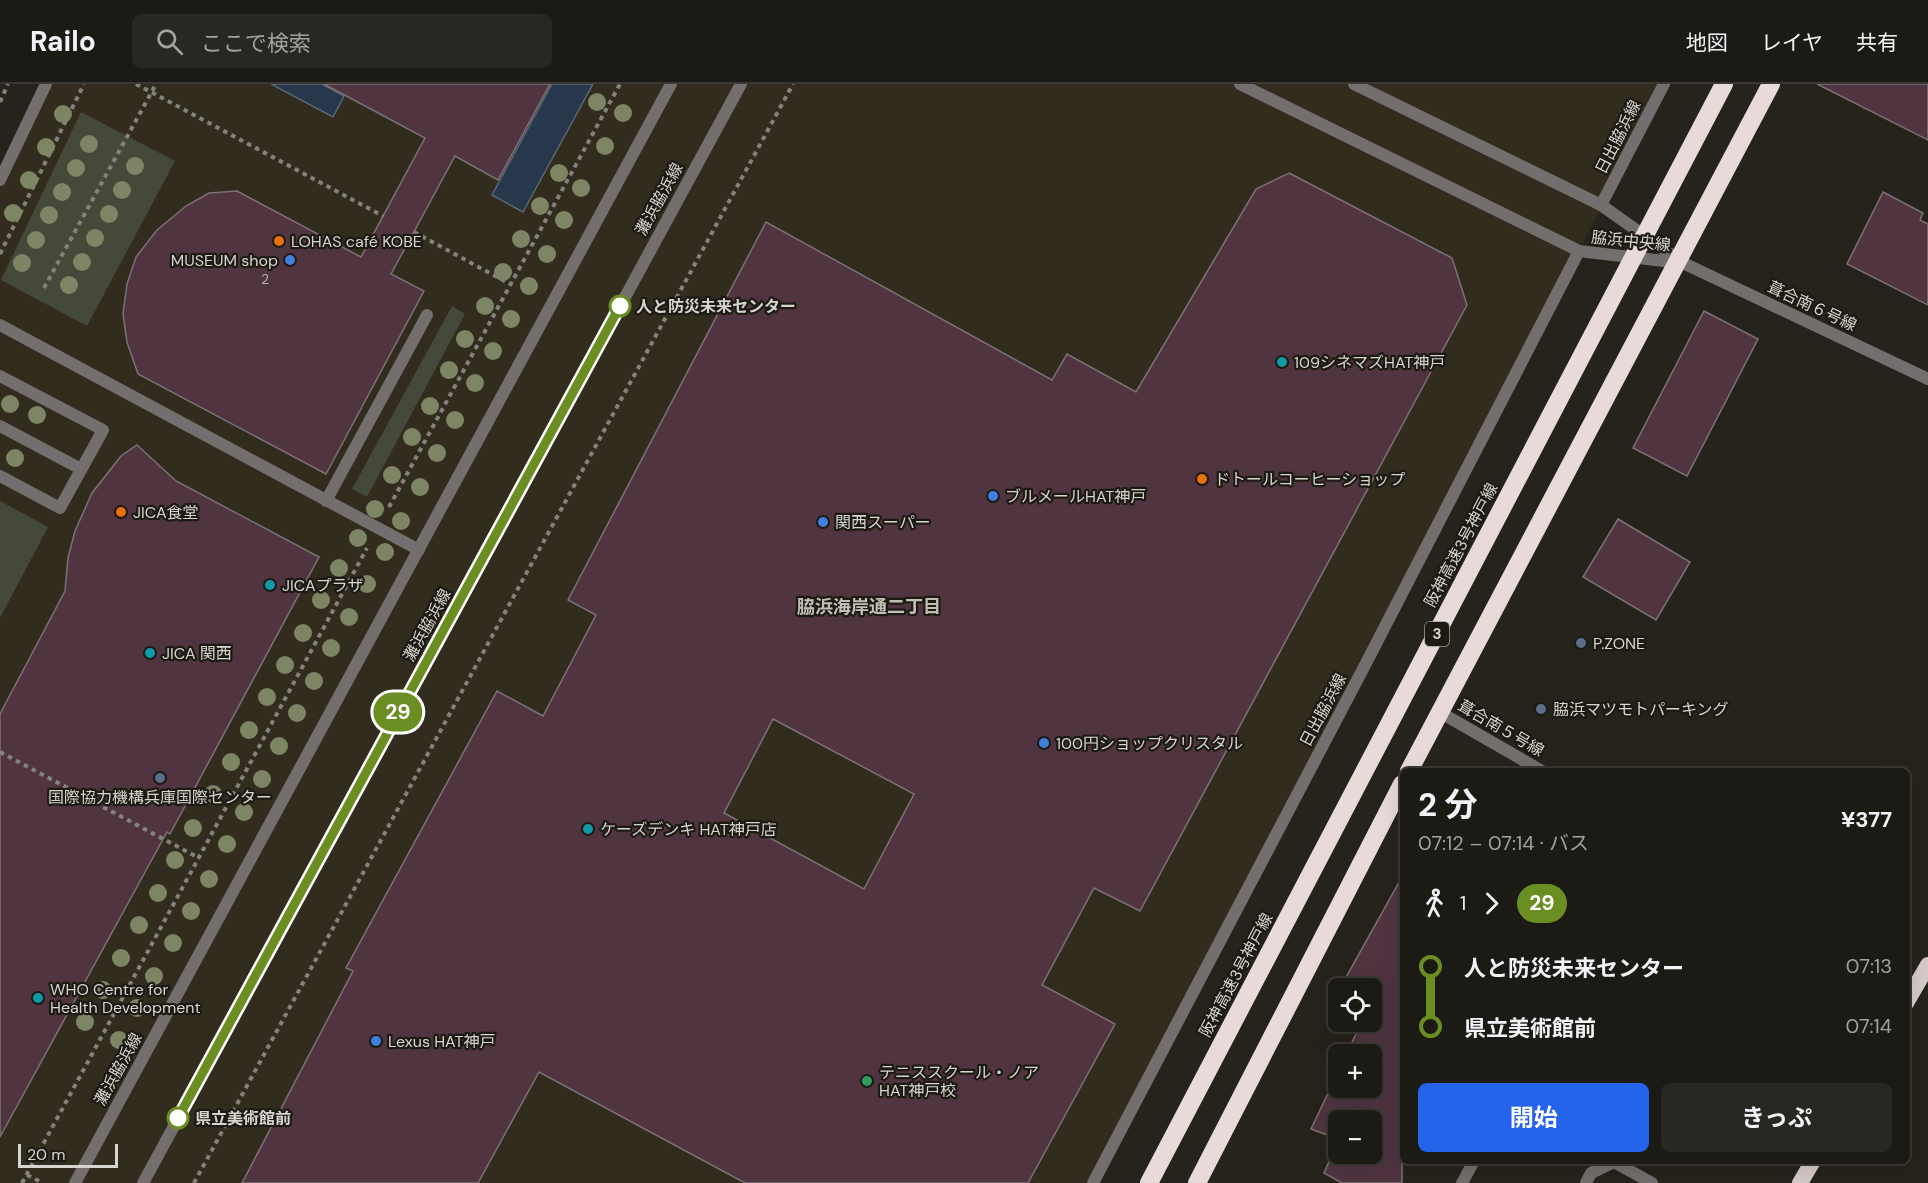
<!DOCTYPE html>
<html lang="ja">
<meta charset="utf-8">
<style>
:root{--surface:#1c1a15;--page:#292722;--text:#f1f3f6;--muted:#a0a1a0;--line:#3a3834;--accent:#2563eb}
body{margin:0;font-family:"DM Sans","Noto Sans JP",sans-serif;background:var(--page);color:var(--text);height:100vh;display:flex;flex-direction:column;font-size:22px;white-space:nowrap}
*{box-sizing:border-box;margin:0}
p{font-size:20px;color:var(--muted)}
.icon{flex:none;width:33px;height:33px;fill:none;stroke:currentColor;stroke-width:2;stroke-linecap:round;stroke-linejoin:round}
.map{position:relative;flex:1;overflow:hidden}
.drawer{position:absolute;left:1400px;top:684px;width:510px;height:396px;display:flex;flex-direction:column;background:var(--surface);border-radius:9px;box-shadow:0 6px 24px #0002,0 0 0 2px var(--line)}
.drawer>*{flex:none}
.badge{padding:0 12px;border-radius:20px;font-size:21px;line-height:39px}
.fabs{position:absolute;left:1328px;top:894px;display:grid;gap:12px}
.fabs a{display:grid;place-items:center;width:54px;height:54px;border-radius:9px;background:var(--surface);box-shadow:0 6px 24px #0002,0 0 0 2px var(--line);font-size:30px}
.scale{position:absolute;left:18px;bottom:15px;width:100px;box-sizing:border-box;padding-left:6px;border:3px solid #d7d5d0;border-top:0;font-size:16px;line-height:21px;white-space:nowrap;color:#d7d5d0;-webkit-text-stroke:4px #1d1a13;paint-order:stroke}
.map>.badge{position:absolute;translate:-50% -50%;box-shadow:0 0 0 3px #fff}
.legs{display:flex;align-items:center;gap:9px;height:66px;padding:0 18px;font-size:20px}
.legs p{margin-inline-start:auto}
.summary{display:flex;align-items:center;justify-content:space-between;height:102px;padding:0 18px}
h1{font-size:33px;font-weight:700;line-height:45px}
.button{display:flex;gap:12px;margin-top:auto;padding:12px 18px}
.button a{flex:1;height:69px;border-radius:9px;background:var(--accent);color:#fff;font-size:24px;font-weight:700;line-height:69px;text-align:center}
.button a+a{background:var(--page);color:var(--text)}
ul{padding:0 18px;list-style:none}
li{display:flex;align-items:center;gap:21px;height:60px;font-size:22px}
li i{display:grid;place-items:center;width:9px;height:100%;margin:0 8px;background:currentColor}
li i::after{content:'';width:15px;height:15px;margin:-8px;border:4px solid;border-radius:50%;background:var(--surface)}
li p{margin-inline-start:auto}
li:first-child i{background:linear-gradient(#0000 50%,currentColor 0)}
li:last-child i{background:linear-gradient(currentColor 50%,#0000 0)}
header{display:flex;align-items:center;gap:36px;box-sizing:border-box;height:84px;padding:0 30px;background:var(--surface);border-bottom:2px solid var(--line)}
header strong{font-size:28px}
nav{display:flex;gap:33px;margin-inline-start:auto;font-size:21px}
.search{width:420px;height:54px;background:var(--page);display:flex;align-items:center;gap:15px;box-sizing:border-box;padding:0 21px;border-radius:9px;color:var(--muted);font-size:22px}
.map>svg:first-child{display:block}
</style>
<header>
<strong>Railo</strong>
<div class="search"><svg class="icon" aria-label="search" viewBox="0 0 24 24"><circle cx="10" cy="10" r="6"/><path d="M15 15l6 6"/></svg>ここで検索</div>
<nav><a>地図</a><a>レイヤ</a><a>共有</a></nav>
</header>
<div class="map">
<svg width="1928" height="1099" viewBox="0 0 1928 1099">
<rect width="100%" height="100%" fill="#26231c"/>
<path fill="#312c1e" d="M46 0H1664L1579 167 1093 1099H0V96Z"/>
<g fill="#444939">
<path d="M81 28 175 77 87 242 1 196Z"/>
<path d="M452 222 465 230 367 413 352 405Z"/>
<path d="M0 417 48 443 0 534Z"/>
</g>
<g fill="#27374c" stroke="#5c6674" stroke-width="1.5">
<path d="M271 0H322L344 12 333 33Z"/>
<path d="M552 0H593L523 128 492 111Z"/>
</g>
<g fill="#503541" stroke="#7c7276" stroke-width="1.5" fill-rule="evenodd">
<path d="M324 0H550L498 96 455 72 391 190 424 207 326 390 138 290 127 258 123 230 127 200 136 173 157 146 186 122 209 109 237 107 361 173 425 54Z"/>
<path d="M1817 0H1928V56Z"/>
<path d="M1289 89 1452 174 1467 221 1140 827 1094 804 1042 901 1115 940 1028 1099H745L539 988 478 1099H242L353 887 346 884 497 607 543 632 596 531 568 516 766 138 1052 296 1067 270 1136 308 1256 105ZM773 635 914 710 864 805 724 729Z"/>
<path d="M1883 108 1923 129 1920 136 1928 140V221L1847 180Z"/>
<path d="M1704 227 1758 255 1687 392 1633 364Z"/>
<path d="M137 361 176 397 319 473 170 750 167 748 0 1053V630L65 507 68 474 75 447 92 409 121 372Z"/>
<path d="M1618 435 1690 478 1656 536 1583 493Z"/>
<path d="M1402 793V1099H1342L1324 1089 1338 1057V1070H1371V1036H1338V1055L1311 1045 1338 988V1004H1371V970H1346L1362 938H1371V919L1378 904H1340Z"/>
</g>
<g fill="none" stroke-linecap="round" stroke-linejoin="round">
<g stroke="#84827c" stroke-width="4" stroke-dasharray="4.5 4.5" stroke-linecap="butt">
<path d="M136 0 383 132"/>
<path d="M0 18 8 0"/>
<path d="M414 148 510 200"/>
<path d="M0 170 84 0"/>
<path d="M44 204 156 0"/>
<path d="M389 423 620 0"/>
<path d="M0 668 199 774"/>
<path d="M27 1091 43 1099"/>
<path d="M22 1099 367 464"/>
<path d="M194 1099 793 0"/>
</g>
<g stroke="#746f6e" stroke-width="12">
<path d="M0 241 419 466"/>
<path d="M0 292 103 346 60 424 0 392"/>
<path d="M0 342 81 385"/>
<path d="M326 417 427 231"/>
<path d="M1586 1099 1591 1089 1614 1078 1652 1099"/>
</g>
<g stroke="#746f6e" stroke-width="12">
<path d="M1443 630 1542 687"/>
<path d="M1462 1099 1474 1077"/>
</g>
<g stroke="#746f6e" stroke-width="12">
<path d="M1240 0 1579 167 1681 179"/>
<path d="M1354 0 1601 121 1683 179 1928 295"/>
<path d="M0 96 46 0"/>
<path d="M1601 121 1664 0"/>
<path d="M75 1099 671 0"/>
<path d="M143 1099 741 0"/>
<path d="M1093 1099 1363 585 1579 167"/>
</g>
<g stroke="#d6cbc9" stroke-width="16">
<path d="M1906 919 1928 881"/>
<path d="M1800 1099 1813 1077"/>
</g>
<path stroke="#e7dad8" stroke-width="18" d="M1197 1099 1402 700"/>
<g stroke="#e7dad8" stroke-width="18">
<path d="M1409 687 1771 0"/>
<path d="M1149 1099 1724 0"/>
</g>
</g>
<g fill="#7d8565">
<circle cx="597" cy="18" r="9"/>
<circle cx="623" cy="29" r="9"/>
<circle cx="63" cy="30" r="9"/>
<circle cx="89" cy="60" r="9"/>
<circle cx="605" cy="62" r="9"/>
<circle cx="46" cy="63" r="9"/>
<circle cx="135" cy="82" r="9"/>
<circle cx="76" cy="84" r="9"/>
<circle cx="559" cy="89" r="9"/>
<circle cx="29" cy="96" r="9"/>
<circle cx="581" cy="104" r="9"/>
<circle cx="122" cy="106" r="9"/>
<circle cx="62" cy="108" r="9"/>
<circle cx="540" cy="122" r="9"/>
<circle cx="13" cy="129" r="9"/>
<circle cx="109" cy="130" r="9"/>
<circle cx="49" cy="131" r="9"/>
<circle cx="564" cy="136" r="9"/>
<circle cx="95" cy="154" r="9"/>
<circle cx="521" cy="155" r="9"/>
<circle cx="36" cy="156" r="9"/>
<circle cx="547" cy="170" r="9"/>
<circle cx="82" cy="178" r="9"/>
<circle cx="22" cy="179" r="9"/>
<circle cx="503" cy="188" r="9"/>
<circle cx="69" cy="201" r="9"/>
<circle cx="529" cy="202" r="9"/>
<circle cx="485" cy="222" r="9"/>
<circle cx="511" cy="235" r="9"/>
<circle cx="465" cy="255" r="9"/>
<circle cx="493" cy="267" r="9"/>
<circle cx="449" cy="286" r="9"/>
<circle cx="475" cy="299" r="9"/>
<circle cx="10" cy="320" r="9"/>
<circle cx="430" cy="322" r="9"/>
<circle cx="37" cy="331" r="9"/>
<circle cx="455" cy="336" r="9"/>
<circle cx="412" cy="353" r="9"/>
<circle cx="437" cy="369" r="9"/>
<circle cx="15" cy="374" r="9"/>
<circle cx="392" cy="391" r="9"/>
<circle cx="420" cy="403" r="9"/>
<circle cx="375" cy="425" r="9"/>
<circle cx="401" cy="437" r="9"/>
<circle cx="358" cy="454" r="9"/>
<circle cx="385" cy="468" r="9"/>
<circle cx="339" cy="484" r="9"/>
<circle cx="367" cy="500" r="9"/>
<circle cx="321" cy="516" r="9"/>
<circle cx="349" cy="533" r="9"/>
<circle cx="303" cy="549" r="9"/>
<circle cx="331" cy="564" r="9"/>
<circle cx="285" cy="581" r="9"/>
<circle cx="314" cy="597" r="9"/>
<circle cx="267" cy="613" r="9"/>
<circle cx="297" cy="629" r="9"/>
<circle cx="249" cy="646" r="9"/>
<circle cx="279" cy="662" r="9"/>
<circle cx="231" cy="678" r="9"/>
<circle cx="262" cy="695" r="9"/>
<circle cx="213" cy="710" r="9"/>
<circle cx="244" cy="728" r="9"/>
<circle cx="193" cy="744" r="9"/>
<circle cx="227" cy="760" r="9"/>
<circle cx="175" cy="776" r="9"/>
<circle cx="209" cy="795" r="9"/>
<circle cx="158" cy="809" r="9"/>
<circle cx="191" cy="827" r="9"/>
<circle cx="139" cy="841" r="9"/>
<circle cx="173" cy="859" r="9"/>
<circle cx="121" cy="874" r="9"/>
<circle cx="154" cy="892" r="9"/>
<circle cx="103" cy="906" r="9"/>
<circle cx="137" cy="924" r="9"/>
<circle cx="85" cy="938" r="9"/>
<circle cx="119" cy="956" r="9"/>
</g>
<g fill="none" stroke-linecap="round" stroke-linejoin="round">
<defs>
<path id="line-1" d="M178 1034 620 222"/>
</defs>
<use href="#line-1" stroke="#fff" stroke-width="14"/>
<use href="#line-1" stroke="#6b8e23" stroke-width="9"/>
</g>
<g fill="#e8710a" stroke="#1d1a13" stroke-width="2">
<circle cx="279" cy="157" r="6"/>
<circle cx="1202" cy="395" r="6"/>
<circle cx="121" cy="428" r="6"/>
</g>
<g fill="#3f7fe0" stroke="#1d1a13" stroke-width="2">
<circle cx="290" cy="176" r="6"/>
<circle cx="993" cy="412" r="6"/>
<circle cx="823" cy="438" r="6"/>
<circle cx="1044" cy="659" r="6"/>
<circle cx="376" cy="957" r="6"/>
</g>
<g fill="#fff" stroke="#6b8e23" stroke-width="3">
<circle cx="620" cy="222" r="10"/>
<circle cx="178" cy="1034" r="10"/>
</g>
<g fill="#0f9aa8" stroke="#1d1a13" stroke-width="2">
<circle cx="1282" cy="278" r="6"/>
<circle cx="270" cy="501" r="6"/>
<circle cx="150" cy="569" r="6"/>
<circle cx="588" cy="745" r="6"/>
<circle cx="38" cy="914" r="6"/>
</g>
<g fill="#5c6f8a" stroke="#1d1a13" stroke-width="2">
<circle cx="1581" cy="559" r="6"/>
<circle cx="1541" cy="625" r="6"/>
<circle cx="160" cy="694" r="6"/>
</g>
<circle fill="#2e9e5b" stroke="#1d1a13" stroke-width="2" cx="867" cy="997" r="6"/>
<g text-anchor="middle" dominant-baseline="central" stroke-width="4.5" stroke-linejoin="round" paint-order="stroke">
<g font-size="14" fill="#b5adac">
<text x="265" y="195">2</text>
</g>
<rect fill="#1d1a13" stroke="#9f9d97" stroke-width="1.5" x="1425" y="538" width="24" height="24" rx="4.5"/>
<g font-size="15" font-weight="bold" fill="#d7d5d0">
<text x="1437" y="550">3</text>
</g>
<g font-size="16" fill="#d7d5d0" stroke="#1d1a13">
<text transform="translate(1618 53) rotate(-63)">日出脇浜線</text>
<text transform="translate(659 115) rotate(-61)">灘浜脇浜線</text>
<text transform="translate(1631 157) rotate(6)">脇浜中央線</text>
<text transform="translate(1812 222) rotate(25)">葺合南６号線</text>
<text transform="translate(1461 461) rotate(-62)">阪神高速3号神戸線</text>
<text transform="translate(427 541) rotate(-61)">灘浜脇浜線</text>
<text transform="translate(1323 626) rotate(-62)">日出脇浜線</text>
<text transform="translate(1501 644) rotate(30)">葺合南５号線</text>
<text transform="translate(1236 891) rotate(-62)">阪神高速3号神戸線</text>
<text transform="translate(118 985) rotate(-61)">灘浜脇浜線</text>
</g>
<g font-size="16" fill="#d7d5d0" stroke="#1d1a13" text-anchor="start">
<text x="291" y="157">LOHAS café KOBE</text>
<text x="278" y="176" text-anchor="end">MUSEUM shop</text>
<text x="1294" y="278">109シネマズHAT神戸</text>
<text x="1214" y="395">ドトールコーヒーショップ</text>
<text x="1005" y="412">ブルメールHAT神戸</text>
<text x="133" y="428">JICA食堂</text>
<text x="835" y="438">関西スーパー</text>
<text x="282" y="501">JICAプラザ</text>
<text x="1593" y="559">P.ZONE</text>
<text x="162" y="569">JICA 関西</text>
<text x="1553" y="625">脇浜マツモトパーキング</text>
<text x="1056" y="659">100円ショップクリスタル</text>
<text x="160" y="713" text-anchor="middle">国際協力機構兵庫国際センター</text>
<text x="600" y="745">ケーズデンキ HAT神戸店</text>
<text x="50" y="905">WHO Centre for<tspan x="50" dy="18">Health Development</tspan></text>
<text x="388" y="957">Lexus HAT神戸</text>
<text x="879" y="988">テニススクール・ノア<tspan x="879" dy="18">HAT神戸校</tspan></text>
</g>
<g font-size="16" font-weight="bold" fill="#d7d5d0" stroke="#1d1a13" text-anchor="start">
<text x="636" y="222">人と防災未来センター</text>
<text x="195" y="1034">県立美術館前</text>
</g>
<g font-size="18" font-weight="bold" fill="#c3bfb5" stroke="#1d1a13">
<text x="869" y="523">脇浜海岸通二丁目</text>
</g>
</g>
</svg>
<div class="fabs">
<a><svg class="icon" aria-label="locate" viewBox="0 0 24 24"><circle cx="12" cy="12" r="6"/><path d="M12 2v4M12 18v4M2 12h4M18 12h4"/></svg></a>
<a>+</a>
<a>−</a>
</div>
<div class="scale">20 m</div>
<b class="badge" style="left:398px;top:628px;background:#6b8e23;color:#fff">29</b>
<section class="drawer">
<div class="summary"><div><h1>2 分</h1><p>07:12 – 07:14 · バス</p></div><b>¥377</b></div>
<div class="legs"><svg class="icon" aria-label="walk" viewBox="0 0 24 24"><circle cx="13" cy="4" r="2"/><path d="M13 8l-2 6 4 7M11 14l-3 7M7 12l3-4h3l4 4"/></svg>1<svg class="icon" aria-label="forward" viewBox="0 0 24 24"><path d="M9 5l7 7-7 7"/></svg><b class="badge" style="background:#6b8e23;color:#fff">29</b></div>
<ul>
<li><i style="color:#6b8e23"></i><b>人と防災未来センター</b><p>07:13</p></li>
<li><i style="color:#6b8e23"></i><b>県立美術館前</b><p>07:14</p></li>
</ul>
<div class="button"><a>開始</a><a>きっぷ</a></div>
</section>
</div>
